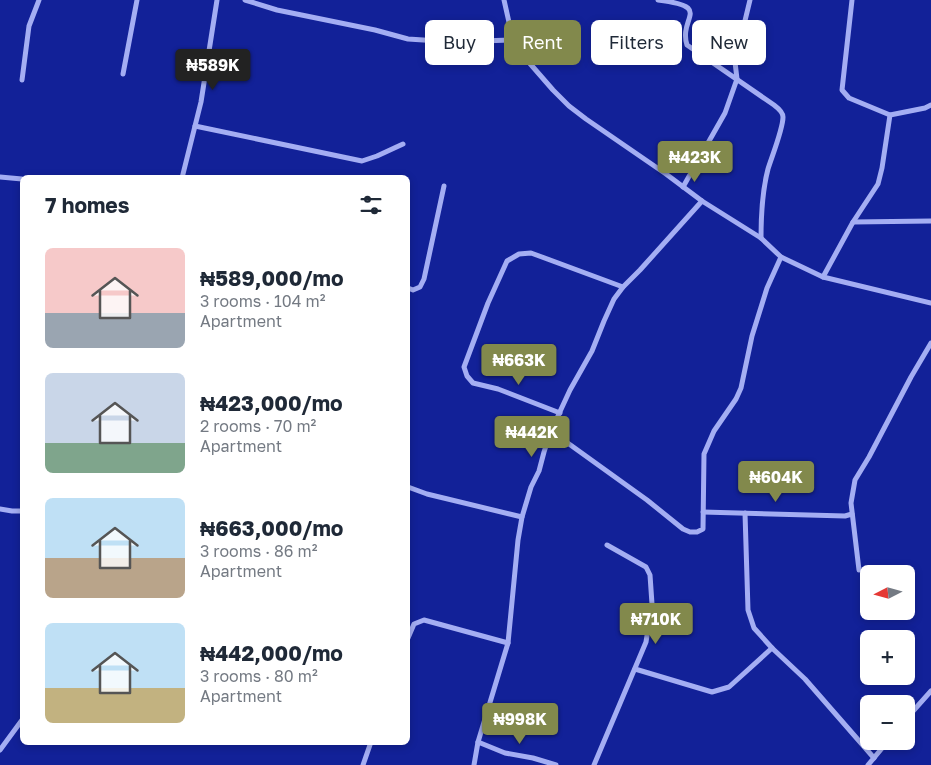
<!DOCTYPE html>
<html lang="en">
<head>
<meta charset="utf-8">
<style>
  :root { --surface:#fff; --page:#f2f2f3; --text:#1f2937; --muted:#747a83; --accent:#82894c }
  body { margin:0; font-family:"Golos Text",sans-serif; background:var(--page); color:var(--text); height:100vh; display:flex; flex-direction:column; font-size:19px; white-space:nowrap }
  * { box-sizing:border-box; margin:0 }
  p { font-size:16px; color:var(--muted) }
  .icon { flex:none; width:28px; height:28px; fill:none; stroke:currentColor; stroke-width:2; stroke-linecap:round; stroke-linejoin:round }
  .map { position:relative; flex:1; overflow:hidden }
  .side { position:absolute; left:20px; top:175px; width:390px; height:570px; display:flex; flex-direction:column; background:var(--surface); border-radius:8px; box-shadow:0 2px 8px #0003 }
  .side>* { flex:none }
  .top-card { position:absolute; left:425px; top:20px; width:430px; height:45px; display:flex; gap:10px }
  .needle { width:32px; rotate:264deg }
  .fabs { position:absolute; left:860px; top:565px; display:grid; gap:10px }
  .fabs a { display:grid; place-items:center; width:55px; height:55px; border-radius:8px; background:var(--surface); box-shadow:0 2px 8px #0003; font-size:25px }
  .price { position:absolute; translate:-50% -42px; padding:0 11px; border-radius:5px; background:var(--accent); color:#fff; font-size:16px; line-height:32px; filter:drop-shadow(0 1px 2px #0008) }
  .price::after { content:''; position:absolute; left:50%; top:30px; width:15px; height:11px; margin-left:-8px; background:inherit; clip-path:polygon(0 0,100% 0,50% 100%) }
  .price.selected { background:#222; color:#fff }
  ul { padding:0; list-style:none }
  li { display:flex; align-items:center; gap:15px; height:125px; padding:0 25px }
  li span { display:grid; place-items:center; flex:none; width:140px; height:100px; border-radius:8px; color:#555 }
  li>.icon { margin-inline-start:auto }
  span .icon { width:60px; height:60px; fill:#fffc; stroke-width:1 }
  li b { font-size:21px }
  h2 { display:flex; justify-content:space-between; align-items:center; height:60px; padding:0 25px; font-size:21px }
  .tag { padding:0 18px; border-radius:8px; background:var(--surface); box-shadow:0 2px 8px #0003; font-size:18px; line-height:45px }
  .tag.selected { background:var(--accent); color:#fff }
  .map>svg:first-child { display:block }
</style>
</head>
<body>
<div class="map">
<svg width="931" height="765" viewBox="0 0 931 765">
  <rect width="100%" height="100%" fill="#122198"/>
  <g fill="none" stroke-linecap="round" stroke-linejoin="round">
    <g stroke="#a4aef3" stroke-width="5">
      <path d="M245,0l32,10 98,20 33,9 46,3 59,-2"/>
      <path d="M504,0l9,40 13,19 27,31 16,16 17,13 80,55 36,27 59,37 20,19 42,20 108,26"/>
      <path d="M658,0c56,7 20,17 29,45l87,60c4,3 9,7 9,12 0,12 -11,39 -15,52 -6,23 -7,45 -7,69"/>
      <path d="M852,0l-10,90 7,8 41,17"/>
      <path d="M123,74l14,-74"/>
      <path d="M22,80l7,-54 10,-26"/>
      <path d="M195,126l167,35 15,-5 26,-12"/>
      <path d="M0,177l22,2"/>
      <path d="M182,178l19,-76 16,-102"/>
      <path d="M683,187l42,-74 12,-34 -2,-17 15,-62"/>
      <path d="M853,222l78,-1"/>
      <path d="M823,277l30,-55 25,-38 4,-16 8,-53 35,-7 6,-3"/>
      <path d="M408,288l5,2 7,-3 4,-8 20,-93"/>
      <path d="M560,413l-62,-24 -25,-6 -6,-7 -3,-9 24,-64 19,-42 12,-7 12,-1 92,34"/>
      <path d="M551,431l96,69 36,29 7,3h7l6,-3 1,-75 10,-23 22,-32 5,-11 11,-52 15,-48 14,-31"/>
      <path d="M408,487l19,7 95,23"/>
      <path d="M0,509l12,2h10"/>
      <path d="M703,512l142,4 7,-2"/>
      <path d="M745,513l3,97 6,18 18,20 33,31 69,79"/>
      <path d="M859,570l-8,-67 4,-23 14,-23 42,-80 20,-34"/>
      <path d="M408,638l6,-14 10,-4 84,23"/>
      <path d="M635,669l77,23 17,-5 43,-39"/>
      <path d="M906,719l25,-28"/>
      <path d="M478,742l27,11 28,5 23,7"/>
      <path d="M0,750l22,-30"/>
      <path d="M363,765l8,-23"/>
      <path d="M474,765l4,-23 30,-99 10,-103 4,-23 9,-30 8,-16 5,-19 7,-21 19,-41 22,-39 12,-30 10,-22 9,-12 17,-17 62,-69"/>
      <path d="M594,765l52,-123 6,-38 -2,-29 -4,-8 -39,-22"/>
      <path d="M868,765l20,-24"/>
    </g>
  </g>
</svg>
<div class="fabs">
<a><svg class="needle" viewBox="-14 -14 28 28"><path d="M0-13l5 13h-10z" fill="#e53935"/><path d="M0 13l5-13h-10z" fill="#747a83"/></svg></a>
<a>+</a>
<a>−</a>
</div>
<b class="price selected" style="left:213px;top:91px">₦589K</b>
<b class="price" style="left:695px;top:183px">₦423K</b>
<b class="price" style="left:519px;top:386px">₦663K</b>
<b class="price" style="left:532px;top:458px">₦442K</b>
<b class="price" style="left:776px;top:503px">₦604K</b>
<b class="price" style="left:656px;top:645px">₦710K</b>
<b class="price" style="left:520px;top:745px">₦998K</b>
<div class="top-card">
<a class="tag">Buy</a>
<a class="tag selected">Rent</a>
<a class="tag">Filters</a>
<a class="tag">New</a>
</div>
<section class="side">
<h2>7 homes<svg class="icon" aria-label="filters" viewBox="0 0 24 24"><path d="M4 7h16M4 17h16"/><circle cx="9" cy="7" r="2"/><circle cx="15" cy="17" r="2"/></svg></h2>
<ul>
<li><span style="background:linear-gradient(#f6c9c9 65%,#9aa5b1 0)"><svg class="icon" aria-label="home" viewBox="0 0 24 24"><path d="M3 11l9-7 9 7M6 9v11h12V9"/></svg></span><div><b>₦589,000/mo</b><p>3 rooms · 104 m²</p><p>Apartment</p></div></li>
<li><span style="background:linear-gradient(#c9d6e8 70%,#7fa58c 0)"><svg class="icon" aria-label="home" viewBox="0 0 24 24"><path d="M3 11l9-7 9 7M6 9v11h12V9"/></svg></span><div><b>₦423,000/mo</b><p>2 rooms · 70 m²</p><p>Apartment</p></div></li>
<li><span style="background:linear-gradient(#bfe0f5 60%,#b9a48a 0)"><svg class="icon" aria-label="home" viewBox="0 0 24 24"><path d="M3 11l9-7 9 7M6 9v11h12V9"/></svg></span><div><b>₦663,000/mo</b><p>3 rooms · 86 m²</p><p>Apartment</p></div></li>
<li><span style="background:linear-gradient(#bfe0f5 65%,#c2b280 0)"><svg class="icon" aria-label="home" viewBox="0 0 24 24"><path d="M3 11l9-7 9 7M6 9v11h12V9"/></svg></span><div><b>₦442,000/mo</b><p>3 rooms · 80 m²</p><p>Apartment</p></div></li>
</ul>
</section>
</div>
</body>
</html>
